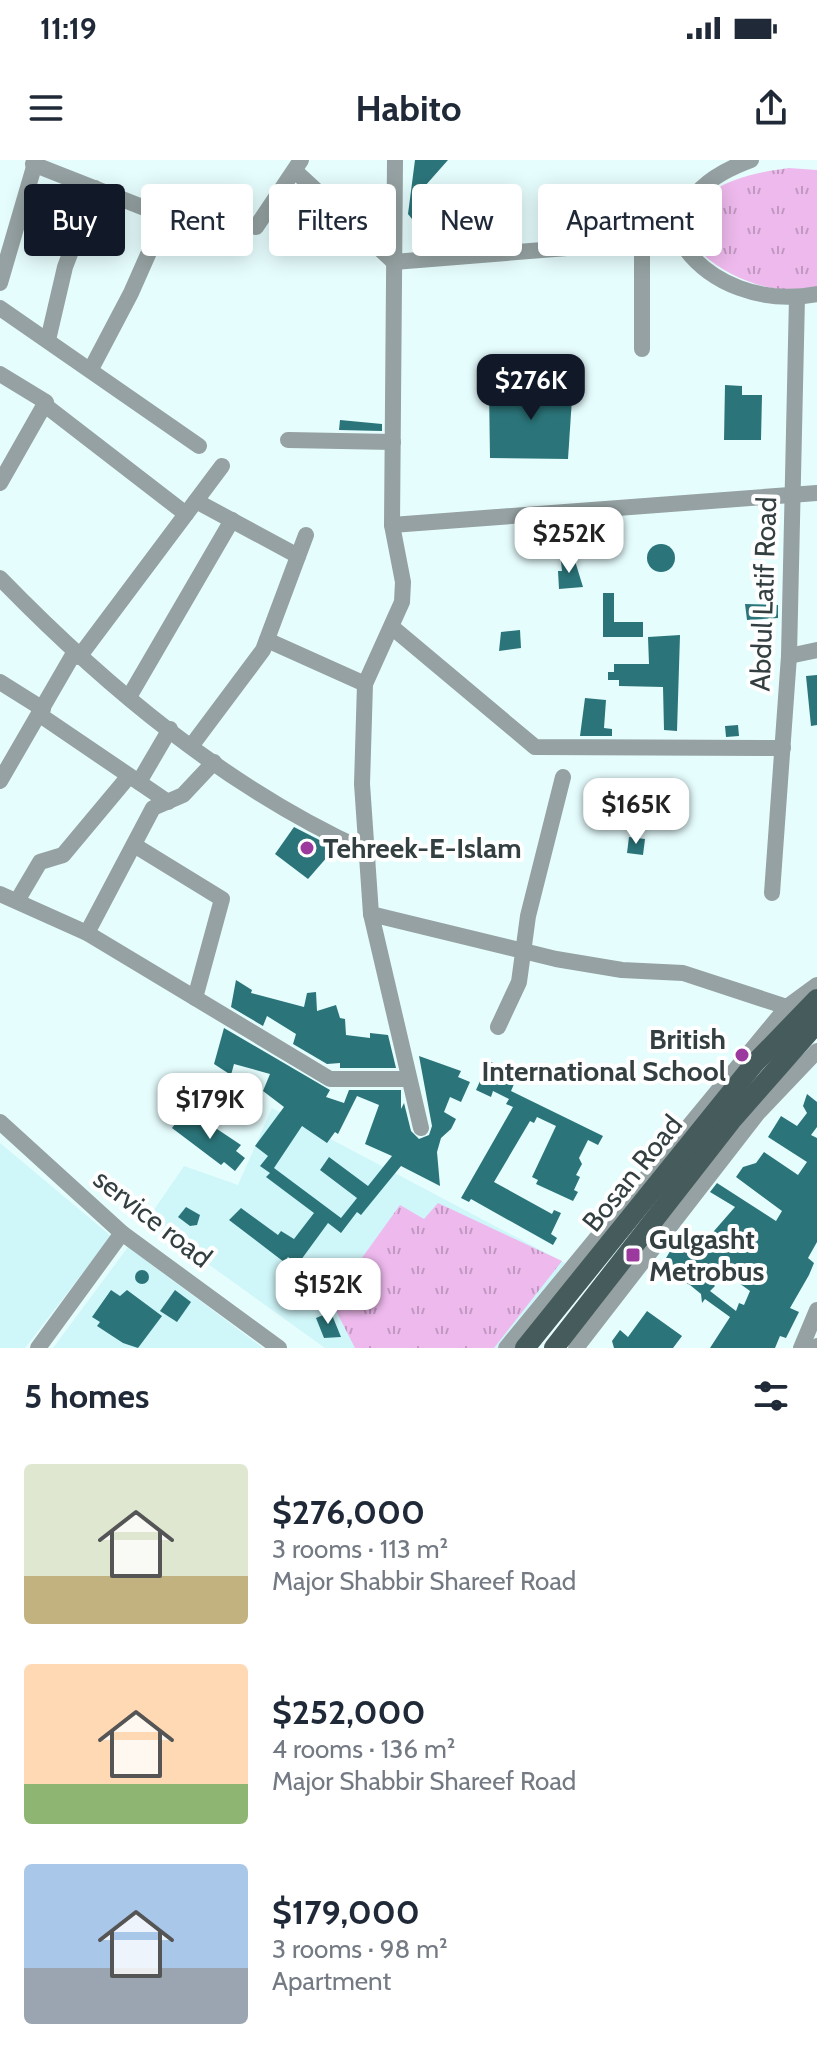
<!DOCTYPE html>
<html lang="en">
<head>
<meta charset="utf-8">
<style>
  :root { --surface:#fff; --page:#f2f2f3; --text:#1f2937; --muted:#747a83; --accent:#111827 }
  body { margin:0; font-family:Cabin,sans-serif; background:var(--page); color:var(--text); height:100vh; display:flex; flex-direction:column; font-size:30px; white-space:nowrap }
  * { box-sizing:border-box; margin:0 }
  p { font-size:26px; color:var(--muted) }
  .icon { flex:none; width:44px; height:44px; fill:none; stroke:currentColor; stroke-width:2; stroke-linecap:round; stroke-linejoin:round }
  .map { position:relative; height:1188px; overflow:hidden }
  .sheet { display:flex; flex-direction:column; background:var(--surface); flex:1 }
  .sheet>* { flex:none }
  .guide { position:absolute; left:24px; top:24px; width:770px; height:72px; display:flex; gap:16px }
  .price { position:absolute; translate:-50% -68px; padding:0 18px; border-radius:16px; background:#fff; color:#222; font-size:26px; line-height:52px; filter:drop-shadow(0 2px 4px #0008) }
  .price::after { content:''; position:absolute; left:50%; top:48px; width:24px; height:18px; margin-left:-12px; background:inherit; clip-path:polygon(0 0,100% 0,50% 100%) }
  .price.current { background:var(--accent); color:#fff }
  ul { padding:0; list-style:none }
  li { display:flex; align-items:center; gap:24px; height:200px; padding:0 24px }
  li span { display:grid; place-items:center; flex:none; width:224px; height:160px; border-radius:8px; color:#555 }
  li>.icon { margin-inline-start:auto }
  span .icon { width:96px; height:96px; fill:#fffc; stroke-width:1 }
  li b { font-size:34px }
  h2 { display:flex; justify-content:space-between; align-items:center; height:96px; padding:0 24px; font-size:34px }
  .chip { padding:0 28px; border-radius:8px; background:var(--surface); box-shadow:0 4px 20px #0003; font-size:28px; line-height:72px }
  .chip.current { background:var(--accent); color:#fff }
  .status { display:flex; justify-content:space-between; align-items:center; height:56px; padding:0 40px; background:var(--surface); direction:ltr }
  .status svg { height:22px; fill:currentColor }
  header { display:flex; justify-content:space-between; align-items:center; height:104px; padding:0 24px; background:var(--surface); font-size:36px; font-weight:700 }
  .map>svg:first-child { display:block }
</style>
</head>
<body>
<div class="status"><b>11:19</b><svg viewBox="0 0 49 12"><path d="M0 12V9h3v3zM5 12V6h3v6zM10 12V3h3v9zM15 12V0h3v12zM26 1h20v11H26zM47 4h2v5h-2z"/></svg></div>
<header><svg class="icon" aria-label="menu" viewBox="0 0 24 24"><path d="M4 6h16M4 12h16M4 18h16"/></svg>Habito<svg class="icon" aria-label="share" viewBox="0 0 24 24"><path d="M12 15V3M7 8l5-5 5 5M5 13v7h14v-7"/></svg></header>
<div class="map">
<svg width="817" height="1188" viewBox="0 0 817 1188">
  <defs>
    <pattern id="park-tufts" width="24" height="20" patternUnits="userSpaceOnUse" patternTransform="scale(2)"><rect width="24" height="20" fill="#eeb9ed"/><path d="M3 7l-1-3M5 7V3M7 7l1-3M15 17l-1-3M17 17v-4M19 17l1-3" fill="none" stroke="#c198c1"/></pattern>
  </defs>
  <rect width="100%" height="100%" fill="#e6fdfe"/>
  <g fill="#cff6f9">
    <path d="M272,948l293,155 -63,85h-177l-178,-128 37,-54 54,19z"/>
    <path d="M0,983l111,93 -86,112h-25z"/>
    <path d="M128,1087l135,101h-210z"/>
  </g>
  <g fill="url(#park-tufts)">
    <path d="M789,8l28,2v120c-50,4 -96,-12 -129,-51 1,-54 57,-65 101,-71z"/>
    <path d="M438,1043l124,58 -68,87h-139l-24,-47 69,-96 24,14z"/>
  </g>
  <g fill="#2b757a" fill-rule="evenodd">
    <path d="M415,0h33l-23,26 -2,12 7,2 -1,5 41,-6 2,19 -49,9 -7,-3 -8,-10z"/>
    <path d="M573,223l-5,76 -78,-1 -1,-69z"/>
    <path d="M725,225l17,1v9h20l-1,45h-37z"/>
    <path d="M340,260l42,4v7l-43,-1z"/>
    <circle cx="661" cy="398" r="14"/>
    <path d="M570,399l5,2 8,26 -24,2 -1,-18h4l-1,-10z"/>
    <path d="M603,433h11v29h29v15h-40z"/>
    <path d="M745,444l33,1v13l-31,2z"/>
    <path d="M520,470l1,18 -22,3 2,-19z"/>
    <path d="M680,475l-3,96 -13,-1 -1,-43 -44,-1v-6h-11v-8h6v-8h35l-1,-27z"/>
    <path d="M817,515v50l-6,1 -5,-50z"/>
    <path d="M585,538l21,2 -2,28 8,1v7h-32z"/>
    <path d="M738,565l1,11 -13,1 -1,-11z"/>
    <path d="M294,667l41,21 -27,31 -33,-25z"/>
    <path d="M629,677l16,2 -2,16 -16,-2z"/>
    <path d="M236,820l16,10 -1,3 53,14 3,-14 9,-1 1,19 19,-6 4,13 5,1 1,16 24,3v-5l18,2 8,33h-56v-5l-13,1 -34,-20 3,-10 -29,-18 -4,10 -32,-19z"/>
    <path d="M224,868l106,62 -4,7 18,6 5,-13h52v19l3,-6 7,28 8,8 10,-4 3,-9 -13,-70 42,15 -3,6 12,5 -9,20 -11,-5 -6,15 12,7 -5,10 -10,9 -4,14 3,34 -39,-20 -40,49 -4,-3 -16,21 -13,-10 -30,41 -10,-7 -4,5 -55,-42 12,-12 37,27 3,-4 13,8 20,-26 -48,-36 4,-4 -10,-7 8,-10 -13,-10 29,-39 -21,-16 7,-17 -36,-10 -3,11 -17,-11zM357,936l22,9 -14,39 27,12 -24,30 -39,-29 -9,13 37,28 -16,20 -67,-50 28,-42 25,17 8,-11 3,2z"/>
    <path d="M489,901l29,14 -7,16 92,45 -5,9 -10,-5 -9,18 3,6 -6,11 4,2 -6,13 4,2 -5,9 -37,-17 2,-4 -6,-3 24,-51 -19,-9 -3,6 -4,-2 -36,61 58,32 2,-4 7,3 -10,21 6,4 -4,7 -82,-46 -2,3 -8,-4 52,-91 -7,-3 3,-5 -16,-8 -2,6 -15,-7z"/>
    <path d="M200,928l11,11 -5,6 -12,-10z"/>
    <path d="M807,934l10,8v25l-6,8 6,3v104l-9,16 6,5 -5,12 -19,33 9,4 -13,26 -6,-2 -5,12h-65l20,-31 -25,-18 -3,4 -1,-9 -11,-9 -29,-15 2,-7 12,-20 13,5 5,7 42,-48 -25,-15 7,-9 59,38 6,-10 -46,-34 7,-10 13,-4 8,-11 34,23 9,-13 -39,-25 13,-21 16,10 10,-13 -4,-7zM721,1110l29,21 -6,14 -5,-2 -3,8 -26,-20 5,-5 -4,-4z"/>
    <path d="M193,953l48,32 -5,6 9,7 -10,13 -11,-9 -3,3 -49,-37 9,-12 7,3z"/>
    <path d="M186,1047l14,8 -3,10 -7,1 -12,-9z"/>
    <circle cx="142" cy="1117" r="7"/>
    <path d="M111,1130l9,6 7,-6 35,26 -24,32 -15,-5 -26,-17 3,-4 -8,-5z"/>
    <path d="M175,1130l16,12 -14,20 -17,-11z"/>
    <path d="M647,1151l35,25 -9,12h-59l-2,-7 8,-11 8,7z"/>
    <path d="M328,1153l4,2 9,22 -17,1 -8,-20z"/>
  </g>
  <g fill="none" stroke-linecap="round" stroke-linejoin="round">
    <g stroke="#95a1a2" stroke-width="16">
      <path d="M395,0l-3,365 11,57 -1,20 -37,82 -3,100 9,130 50,214"/>
      <path d="M751,0c-38,14 -70,35 -72,79 28,47 86,65 138,55"/>
      <path d="M33,4l132,52 -34,77 -40,76"/>
      <path d="M295,11l99,91 285,-23"/>
      <path d="M256,67l45,-67"/>
      <path d="M642,82v107"/>
      <path d="M0,123l36,-123"/>
      <path d="M0,148l199,138"/>
      <path d="M48,180l17,-73 30,-79"/>
      <path d="M0,214l46,28 -46,81"/>
      <path d="M46,246l140,108"/>
      <path d="M288,280l105,2"/>
      <path d="M196,341l102,55"/>
      <path d="M392,365l425,-32"/>
      <path d="M0,418c106,109 227,210 366,273"/>
      <path d="M393,468l142,119 248,1"/>
      <path d="M267,480l98,44"/>
      <path d="M789,496l28,-6"/>
      <path d="M79,497l143,-191"/>
      <path d="M0,522l43,27"/>
      <path d="M129,537l103,-177"/>
      <path d="M40,555l128,87"/>
      <path d="M192,585l71,-95 43,-115"/>
      <path d="M0,621l74,-128"/>
      <path d="M139,622l31,-53"/>
      <path d="M134,685l88,54 -27,99"/>
      <path d="M772,733l17,-237 8,-359"/>
      <path d="M0,734l87,39 243,146h78"/>
      <path d="M17,741l23,-39 23,-7 66,-79"/>
      <path d="M371,754l185,45 66,11 61,3 104,34"/>
      <path d="M87,773l66,-125 30,-13 31,-33"/>
      <path d="M498,867l21,-45 9,-66 35,-139"/>
      <path d="M0,962l122,111 157,115"/>
      <path d="M38,1188l84,-115"/>
      <path d="M506,1188l281,-341 30,-22"/>
      <path d="M576,1188l181,-234 60,-63"/>
      <path d="M801,1188l16,-38"/>
      <path d="M816,1188l1,-2"/>
    </g>
    <g stroke="#455b5c" stroke-width="20">
      <path d="M525,1188l229,-284 63,-65"/>
      <path d="M554,1188l177,-227 86,-98"/>
    </g>
  </g>
  <g fill="#9c399f" stroke="#fff" stroke-width="3">
    <circle cx="307" cy="688" r="8"/>
    <circle cx="742" cy="895" r="8"/>
    <rect x="625" y="1087" width="16" height="16" rx="4"/>
  </g>
  <g text-anchor="middle" dominant-baseline="central" stroke-width="8" stroke-linejoin="round" paint-order="stroke">
    <g font-size="28" fill="#333f40" stroke="#fff">
      <text transform="translate(763 434) rotate(-88)">Abdul Latif Road</text>
      <text transform="translate(632 1013) rotate(-51)">Bosan Road</text>
      <text transform="translate(153 1058) rotate(38)">service road</text>
    </g>
    <g font-size="28" font-weight="bold" fill="#333f40" stroke="#fff" text-anchor="start">
      <text x="323" y="688">Tehreek-E-Islam</text>
      <text x="726" y="879" text-anchor="end">British<tspan x="726" dy="32">International School</tspan></text>
      <text x="649" y="1079">Gulgasht<tspan x="649" dy="32">Metrobus</tspan></text>
    </g>
  </g>
</svg>
<b class="price current" style="left:531px;top:262px">$276K</b>
<b class="price" style="left:569px;top:415px">$252K</b>
<b class="price" style="left:636px;top:686px">$165K</b>
<b class="price" style="left:210px;top:981px">$179K</b>
<b class="price" style="left:328px;top:1166px">$152K</b>
<div class="guide">
<a class="chip current">Buy</a>
<a class="chip">Rent</a>
<a class="chip">Filters</a>
<a class="chip">New</a>
<a class="chip">Apartment</a>
</div>
</div>
<section class="sheet">
<h2>5 homes<svg class="icon" aria-label="filters" viewBox="0 0 24 24"><path d="M4 7h16M4 17h16"/><circle cx="9" cy="7" r="2"/><circle cx="15" cy="17" r="2"/></svg></h2>
<ul>
<li><span style="background:linear-gradient(#dfe7d0 70%,#c2b280 0)"><svg class="icon" aria-label="home" viewBox="0 0 24 24"><path d="M3 11l9-7 9 7M6 9v11h12V9"/></svg></span><div><b>$276,000</b><p>3 rooms · 113 m²</p><p>Major Shabbir Shareef Road</p></div></li>
<li><span style="background:linear-gradient(#ffd9b3 75%,#8fb573 0)"><svg class="icon" aria-label="home" viewBox="0 0 24 24"><path d="M3 11l9-7 9 7M6 9v11h12V9"/></svg></span><div><b>$252,000</b><p>4 rooms · 136 m²</p><p>Major Shabbir Shareef Road</p></div></li>
<li><span style="background:linear-gradient(#a9c7e8 65%,#9aa5b1 0)"><svg class="icon" aria-label="home" viewBox="0 0 24 24"><path d="M3 11l9-7 9 7M6 9v11h12V9"/></svg></span><div><b>$179,000</b><p>3 rooms · 98 m²</p><p>Apartment</p></div></li>
</ul>
</section>
</body>
</html>
